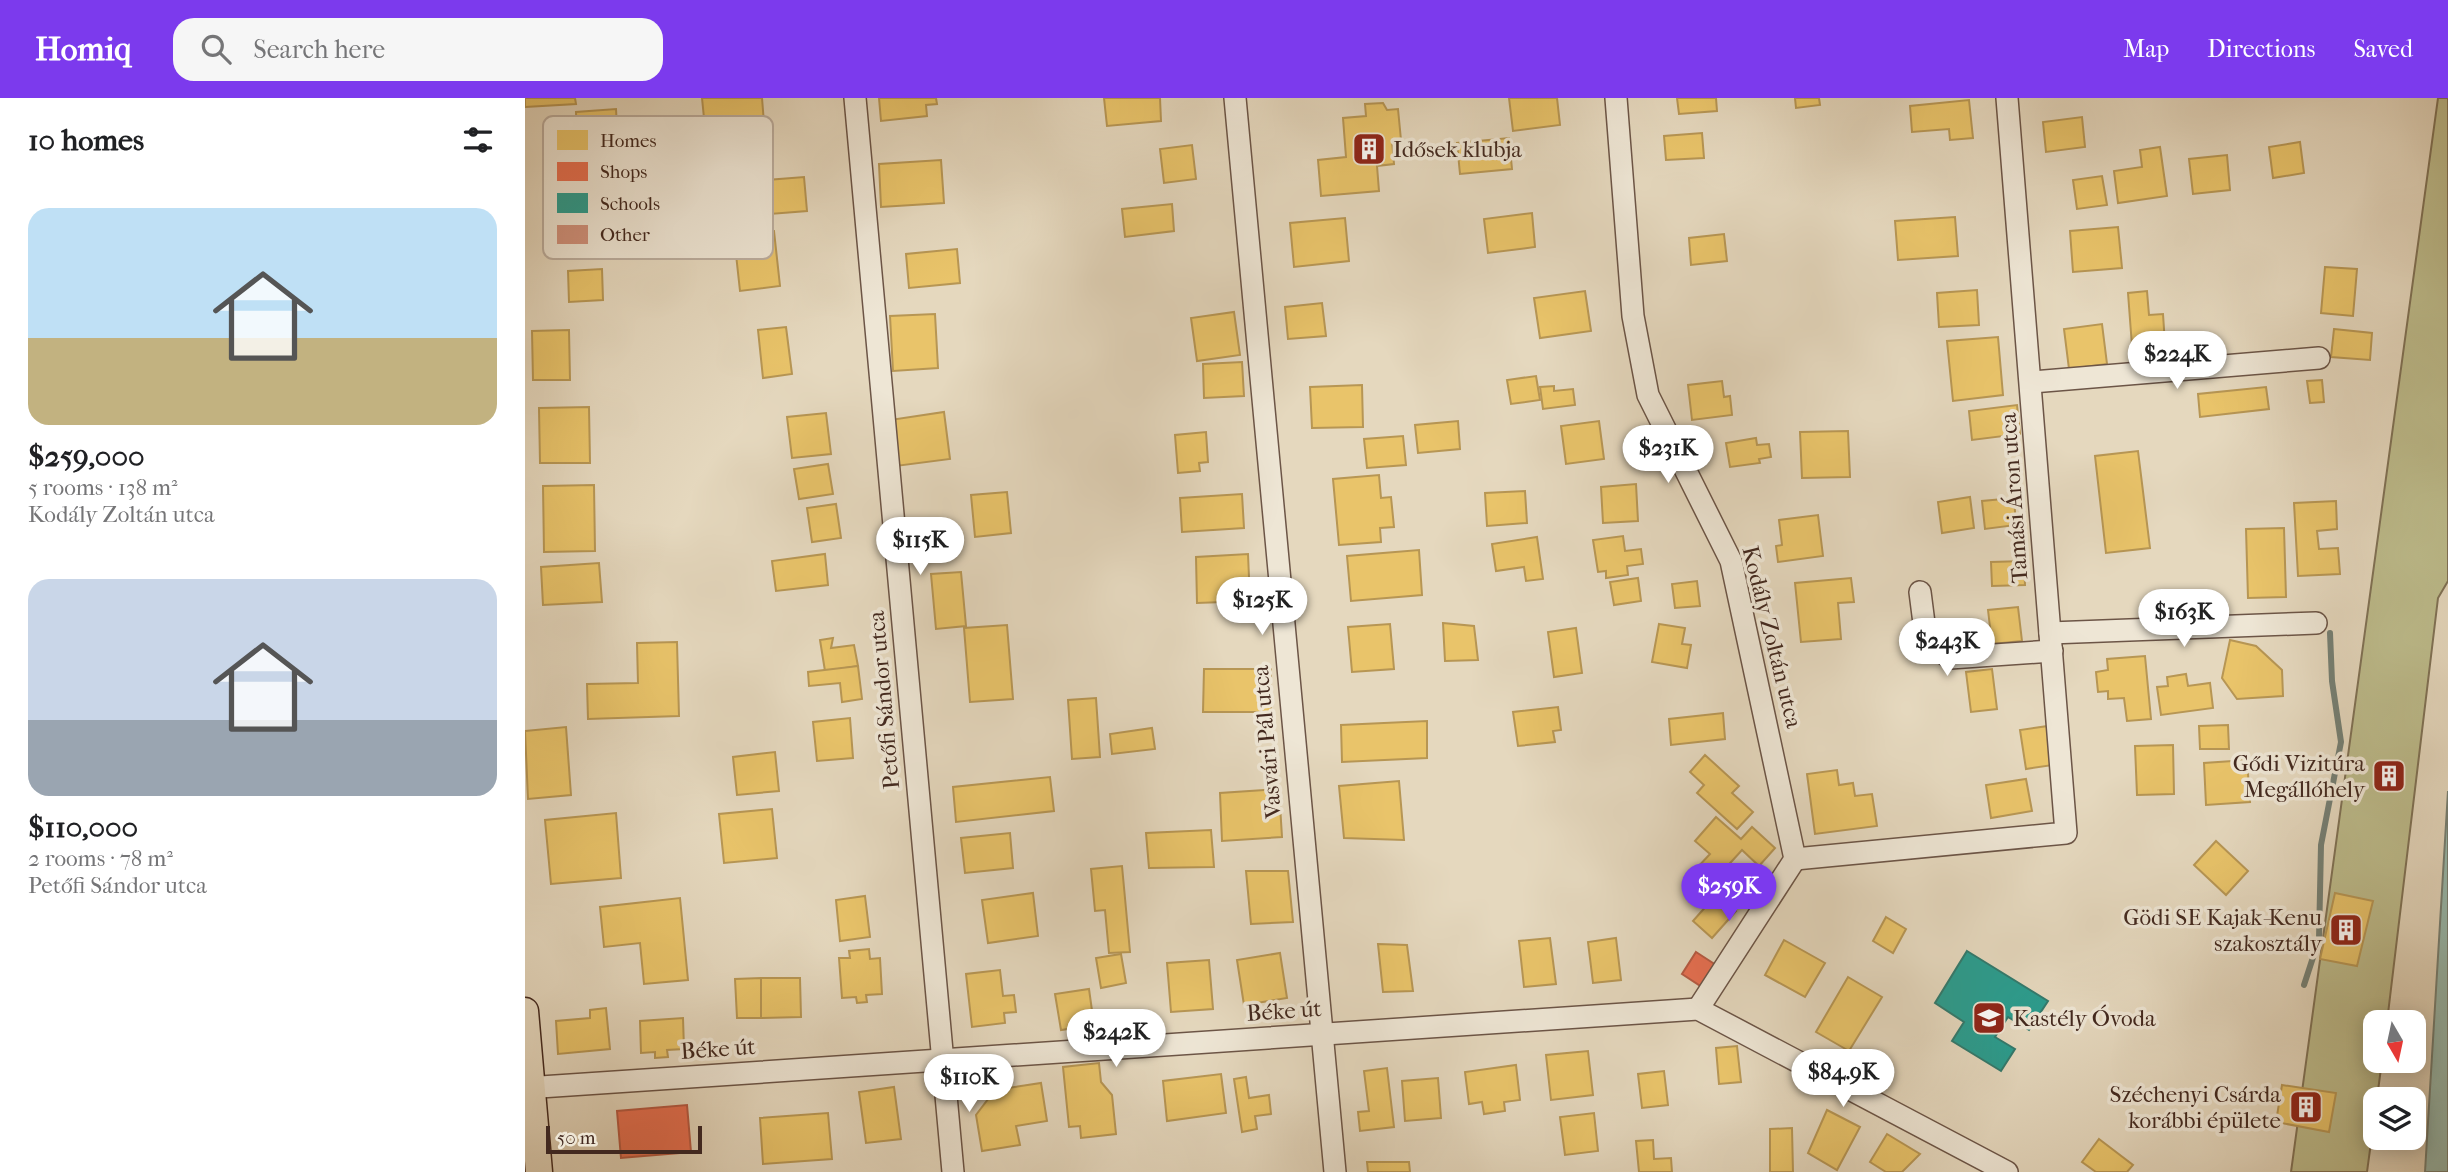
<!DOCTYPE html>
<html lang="en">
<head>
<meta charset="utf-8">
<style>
  :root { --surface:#fff; --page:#f6f6f6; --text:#202124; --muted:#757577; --accent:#7c3aed }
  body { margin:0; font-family:"IM FELL French Canon",serif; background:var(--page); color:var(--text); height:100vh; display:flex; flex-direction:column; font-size:26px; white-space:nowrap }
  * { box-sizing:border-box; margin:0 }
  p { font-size:23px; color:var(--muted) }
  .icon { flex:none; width:38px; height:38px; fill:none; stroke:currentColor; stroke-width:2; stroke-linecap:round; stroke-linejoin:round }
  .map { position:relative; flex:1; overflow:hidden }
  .details { display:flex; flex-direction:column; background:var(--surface); width:525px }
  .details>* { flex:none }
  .needle { width:46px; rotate:171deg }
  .buttons { position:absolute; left:1838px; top:912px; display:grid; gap:14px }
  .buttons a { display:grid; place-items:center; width:63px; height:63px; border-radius:14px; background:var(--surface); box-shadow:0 4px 18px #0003; font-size:35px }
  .scale { position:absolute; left:21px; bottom:18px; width:156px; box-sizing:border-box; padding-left:7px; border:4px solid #43291f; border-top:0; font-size:19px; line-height:24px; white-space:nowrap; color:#43291f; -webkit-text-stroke:5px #eee6d5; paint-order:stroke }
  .price { position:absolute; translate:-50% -60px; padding:0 16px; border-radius:24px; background:#fff; color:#222; font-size:23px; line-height:46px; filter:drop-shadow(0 2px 4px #0008) }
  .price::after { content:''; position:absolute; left:50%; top:42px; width:21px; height:16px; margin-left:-10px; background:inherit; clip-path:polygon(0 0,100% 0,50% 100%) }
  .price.current { background:var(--accent); color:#fff }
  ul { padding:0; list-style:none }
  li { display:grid; align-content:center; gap:14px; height:371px; padding:0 28px }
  li span { display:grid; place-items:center; height:217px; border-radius:21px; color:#555 }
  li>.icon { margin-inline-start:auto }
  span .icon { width:126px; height:126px; fill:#fffc; stroke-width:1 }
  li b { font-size:30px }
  h2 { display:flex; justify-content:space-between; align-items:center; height:84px; padding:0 28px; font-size:30px }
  header { display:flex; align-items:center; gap:42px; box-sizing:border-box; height:98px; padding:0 35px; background:var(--accent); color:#fff }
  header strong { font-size:33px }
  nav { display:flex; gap:38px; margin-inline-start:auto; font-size:24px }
  .search { width:490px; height:63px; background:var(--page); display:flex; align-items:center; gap:18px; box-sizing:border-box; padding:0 24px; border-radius:21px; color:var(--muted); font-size:26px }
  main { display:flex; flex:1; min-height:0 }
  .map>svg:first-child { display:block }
</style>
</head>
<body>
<header>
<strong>Homiq</strong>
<div class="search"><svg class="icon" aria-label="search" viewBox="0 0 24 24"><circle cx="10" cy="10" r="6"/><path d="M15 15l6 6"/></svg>Search here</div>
<nav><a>Map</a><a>Directions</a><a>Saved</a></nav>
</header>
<main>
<section class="details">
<h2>10 homes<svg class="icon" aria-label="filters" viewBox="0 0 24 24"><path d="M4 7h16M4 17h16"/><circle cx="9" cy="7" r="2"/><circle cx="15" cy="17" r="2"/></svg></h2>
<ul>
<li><span style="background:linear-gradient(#bfe0f5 60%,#c2b280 0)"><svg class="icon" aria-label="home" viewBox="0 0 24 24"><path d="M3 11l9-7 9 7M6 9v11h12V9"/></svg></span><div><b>$259,000</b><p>5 rooms · 138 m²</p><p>Kodály Zoltán utca</p></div></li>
<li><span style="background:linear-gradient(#c9d6e8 65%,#9aa5b1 0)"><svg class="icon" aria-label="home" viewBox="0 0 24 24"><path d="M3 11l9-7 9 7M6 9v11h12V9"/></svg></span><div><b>$110,000</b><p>2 rooms · 78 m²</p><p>Petőfi Sándor utca</p></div></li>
</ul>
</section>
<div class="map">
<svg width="1923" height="1074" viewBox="0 0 1923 1074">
  <rect width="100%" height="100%" fill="#e5d8be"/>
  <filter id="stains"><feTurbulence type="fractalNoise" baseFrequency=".00286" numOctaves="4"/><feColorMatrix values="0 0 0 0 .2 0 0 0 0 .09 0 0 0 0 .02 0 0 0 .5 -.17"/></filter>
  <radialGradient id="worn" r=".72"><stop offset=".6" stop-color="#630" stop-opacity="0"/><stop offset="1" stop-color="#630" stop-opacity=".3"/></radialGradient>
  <path fill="#bdbc8c" stroke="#807256" stroke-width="2" d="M1913,0h10v483l-10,17 -51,424h-12v38l7,1 -15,111h-76z"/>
  <path fill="#96baaf" stroke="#758075" stroke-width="2" d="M1923,693v381h-23z"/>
  <g fill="#e9c46a" stroke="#b79654" stroke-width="2">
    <path d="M0,0h50l1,6 -51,3z"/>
    <path d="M177,0h60l2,25 -59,5z"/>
    <path d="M354,0h57l1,6 -11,1 1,11 -46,5z"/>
    <path d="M579,0h56l1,23 -54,5z"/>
    <path d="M984,0h48l3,27 -47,6z"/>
    <path d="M1152,0h39l1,13 -38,3z"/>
    <path d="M1270,0h24l1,7 -24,3z"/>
    <path d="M1444,2l4,38 -23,2 -1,-11 -37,3 -2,-26z"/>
    <path d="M858,5l4,7 11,-1 3,31h-9l2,24 -17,2 2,25 -58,5 -3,-36 28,-3 -3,-39 23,-2 -1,-12z"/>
    <path d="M91,11l2,35 -41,2 -1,-34z"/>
    <path d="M1557,19l3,30 -39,5 -3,-30z"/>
    <path d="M1177,35l2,25 -38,2 -2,-24z"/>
    <path d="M984,40l3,31 -52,5 -3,-31z"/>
    <path d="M1775,44l4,31 -31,5 -4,-31z"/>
    <path d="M667,47l4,34 -32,4 -4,-34z"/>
    <path d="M1635,49l7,49 -49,7 -4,-32 28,-4 -2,-17z"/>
    <path d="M1702,57l3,35 -37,4 -4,-35z"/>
    <path d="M416,62l3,43 -63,4 -2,-43z"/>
    <path d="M1577,78l5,29 -30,4 -4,-29z"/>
    <path d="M279,79l3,34 -37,3 -3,-34z"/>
    <path d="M647,106l2,27 -49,6 -3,-28z"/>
    <path d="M1007,115l3,34 -47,6 -4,-34z"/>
    <path d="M1430,119l3,39 -60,4 -3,-39z"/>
    <path d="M820,120l4,43 -55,6 -4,-44z"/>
    <path d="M1593,129l4,41 -49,4 -3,-41z"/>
    <path d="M249,133l6,55 -40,5 -6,-55z"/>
    <path d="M1199,136l3,27 -36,4 -2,-27z"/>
    <path d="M432,151l3,34 -51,5 -3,-34z"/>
    <path d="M1800,169l32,2 -4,47 -32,-3z"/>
    <path d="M77,171l1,31 -34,2 -1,-31z"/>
    <path d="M1452,192l2,35 -40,2 -2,-34z"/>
    <path d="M1060,193l6,40 -51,7 -6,-40z"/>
    <path d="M1622,193l2,24 14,-1 2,30 -33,2 -4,-53z"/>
    <path d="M797,205l4,33 -38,3 -3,-32z"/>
    <path d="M709,214l6,43 -43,6 -6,-43z"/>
    <path d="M410,216l3,54 -45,3 -3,-55z"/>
    <path d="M1577,226l5,40 -38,5 -5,-40z"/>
    <path d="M261,229l6,47 -29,4 -5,-48z"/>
    <path d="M1809,231l38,4 -2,27 -39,-3z"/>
    <path d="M44,232l1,50h-37l-1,-49z"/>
    <path d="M1473,239l5,58 -50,6 -6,-60z"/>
    <path d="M717,264l2,34 -40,2 -1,-34z"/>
    <path d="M1011,278l4,24 -29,4 -4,-24z"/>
    <path d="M1797,282l2,22 -14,1 -3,-22z"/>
    <path d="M1197,283l2,16 6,-1 2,19 -40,5 -4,-35z"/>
    <path d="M837,287l1,42 -51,1 -2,-41z"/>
    <path d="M1029,288v5l19,-2 2,16 -32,4 -3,-22z"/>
    <path d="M1741,289l3,22 -69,8 -2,-23z"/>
    <path d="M1492,307l3,29 -48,6 -3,-29z"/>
    <path d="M64,309l1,56h-50l-1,-55z"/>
    <path d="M419,314l6,47 -54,7 -6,-46z"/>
    <path d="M301,315l5,41 -39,4 -5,-41z"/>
    <path d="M933,323l2,28 -42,4 -3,-28z"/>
    <path d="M1074,323l5,38 -38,5 -5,-38z"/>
    <path d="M1323,333l2,46 -48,1 -2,-46z"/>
    <path d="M681,334l2,30 -9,1 1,8 -22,2 -3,-38z"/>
    <path d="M878,338l3,29 -39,3 -3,-29z"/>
    <path d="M1231,340l1,7 12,-1 2,13 -12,2 1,4 -30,4 -4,-24z"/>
    <path d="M1613,353l12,97 -44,5 -11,-97z"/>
    <path d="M303,366l5,30 -34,5 -5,-30z"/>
    <path d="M854,377l2,23 10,-1 3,30 -14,1 1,14 -42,3 -6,-66z"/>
    <path d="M1111,386l2,37 -35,2 -2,-36z"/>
    <path d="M69,387l1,66 -51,1 -1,-66z"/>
    <path d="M1000,393l2,32 -40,3 -2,-33z"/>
    <path d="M482,394l4,41 -36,4 -4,-42z"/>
    <path d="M717,396l2,34 -62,4 -2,-34z"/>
    <path d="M1445,399l4,31 -32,5 -4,-31z"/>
    <path d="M1489,400l2,27 -31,4 -3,-28z"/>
    <path d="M1811,403l1,28 -20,2 2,18 19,-1 2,26 -42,2 -4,-73z"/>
    <path d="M311,406l5,34 -29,4 -5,-34z"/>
    <path d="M1293,417l5,41 -45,6 -2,-16 6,-1 -3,-25z"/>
    <path d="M1759,430l2,69 -38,1 -2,-69z"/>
    <path d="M1098,438l2,15 16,-2 2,15 -16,2 1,9 -22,3v-7l-8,1 -5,-32z"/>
    <path d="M1012,439l6,42 -17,2 -2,-14 -28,4 -4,-27z"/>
    <path d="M894,452l3,45 -71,6 -4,-45z"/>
    <path d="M300,456l3,31 -52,6 -4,-30z"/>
    <path d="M723,456l2,47 -53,2 -1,-46z"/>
    <path d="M1499,463l1,24 -33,1 -1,-24z"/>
    <path d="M74,465l3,39 -59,3 -2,-38z"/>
    <path d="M436,474l5,54 -30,3 -5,-55z"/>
    <path d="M1113,480l3,23 -27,4 -4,-23z"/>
    <path d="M1326,480l3,24 -16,1 3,36 -40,3 -6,-59z"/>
    <path d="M1172,483l3,25 -25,2 -3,-24z"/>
    <path d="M1493,509l4,34 -30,3 -4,-34z"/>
    <path d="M918,525l31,3 4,34 -33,1z"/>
    <path d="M865,526l4,45 -42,3 -4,-45z"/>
    <path d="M1134,526l26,4 -3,16 9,1 -4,23 -35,-6z"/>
    <path d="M482,527l6,74 -43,3 -6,-74z"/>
    <path d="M1051,530l6,45 -28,4 -6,-45z"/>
    <path d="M308,540l-2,10 23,-3 4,21 -33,5 -5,-31z"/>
    <path d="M1705,542l26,6 26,24 1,26 -46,3 -15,-21z"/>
    <path d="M152,544l2,74 -91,3 -1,-35 51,-1 -1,-40z"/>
    <path d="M1620,558l6,63 -24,2 -3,-23 -16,1v-8l-10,1 -2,-20 12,-2 -1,-11z"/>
    <path d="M333,568l4,33 -20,3 -2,-19 -31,3 -1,-14z"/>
    <path d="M679,571h67v43h-68z"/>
    <path d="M1467,571l5,40 -26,3 -5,-40z"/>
    <path d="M1661,576l2,12 22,-3 3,25 -52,7 -4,-28 11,-1 -1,-9z"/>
    <path d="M571,600l4,59 -28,2 -4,-59z"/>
    <path d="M1033,609l3,23 -8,1 2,11 -37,4 -5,-34z"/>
    <path d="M1198,615l2,26 -54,6 -2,-26z"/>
    <path d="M325,620l3,40 -36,3 -4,-39z"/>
    <path d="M902,623v37l-85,4 -1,-37z"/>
    <path d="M1703,627l1,24h-29l-1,-23z"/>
    <path d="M1523,628l5,39 -27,4 -6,-39z"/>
    <path d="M41,629l5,68 -43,4 -3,-68z"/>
    <path d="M627,630l3,21 -43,5 -2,-20z"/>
    <path d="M1648,647l1,49 -37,1 -2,-49z"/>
    <path d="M250,654l4,39 -42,4 -4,-38z"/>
    <path d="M1180,657l34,31 -7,7 21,19 -16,17 -40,-36 7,-8 -14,-13z"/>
    <path d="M1722,662l3,42 -44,3 -2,-42z"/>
    <path d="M1312,672l2,15 14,-2 2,13 17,-2 5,32 -62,8 -8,-60z"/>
    <path d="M525,679l4,34 -98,11 -3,-35z"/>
    <path d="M1501,681l6,32 -41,7 -5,-33z"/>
    <path d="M874,683l5,59 -60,-2 -5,-52z"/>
    <path d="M754,691l3,48 -60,4 -2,-48z"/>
    <path d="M247,711l5,49 -53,5 -5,-49z"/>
    <path d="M91,715l5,65 -70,6 -6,-64z"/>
    <path d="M1191,719l25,22 11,-12 23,21 -16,18 -17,-16 -30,33 -16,-14 14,-15 -15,-13z"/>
    <path d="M686,732l3,37 -65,1 -3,-35z"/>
    <path d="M485,735l3,35 -48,5 -4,-35z"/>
    <path d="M1691,743l32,30 -22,24 -32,-30z"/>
    <path d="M597,768l8,86 -21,1 -4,-43 -10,1 -4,-42z"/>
    <path d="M721,773h42l5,51 -42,2z"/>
    <path d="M508,795l5,43 -50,7 -6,-43z"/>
    <path d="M1810,795l38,8 -16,65 -37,-7z"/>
    <path d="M1192,796l19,17 -24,27 -19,-17z"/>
    <path d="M340,798l5,41 -30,4 -4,-41z"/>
    <path d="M155,800l8,82 -44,4 -4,-41 -36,4 -4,-40z"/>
    <path d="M1361,819l20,12 -13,24 -20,-12z"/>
    <path d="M1025,840l6,46 -32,3 -5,-46z"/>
    <path d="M1091,840l5,42 -28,3 -5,-41z"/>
    <path d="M1259,842l41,23 -20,34 -40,-22z"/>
    <path d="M853,846l29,1 6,46 -30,1z"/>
    <path d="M344,851l1,10 10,-1 2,36 -16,1 1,7 -10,1 -1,-6 -14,1 -3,-40h11l-1,-7z"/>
    <path d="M755,855l7,45 -43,7 -7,-45z"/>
    <path d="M596,856l5,29 -25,5 -5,-30z"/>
    <path d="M684,862l4,49 -42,3 -4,-49z"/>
    <path d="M475,872l3,26 11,-1 2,17 -12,1 1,10 -33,4 -6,-53z"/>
    <path d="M1323,879l34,20 -33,54 -33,-19z"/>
    <path d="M236,880v40h-24l-2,-39z"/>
    <path d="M236,880h39l1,39 -40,1z"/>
    <path d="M564,891l5,36 -33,5 -6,-36z"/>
    <path d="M81,910l4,41 -52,5 -2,-33 34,-3v-8z"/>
    <path d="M158,920l1,31 -17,1 1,7 -13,1v-6l-14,1 -1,-32z"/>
    <path d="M1212,948l4,36 -22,2 -3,-36z"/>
    <path d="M1063,953l5,44 -42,5 -5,-45z"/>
    <path d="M574,965l2,19 11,13 4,39 -35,4 -1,-12 -11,1 -6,-60z"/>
    <path d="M991,967l4,35 -16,2 1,9 -21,3 -2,-12 -13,2 -4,-32z"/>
    <path d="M862,970l7,59 -34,4 -2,-19 11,-1 -5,-40z"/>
    <path d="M1139,973l4,34 -26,3 -4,-34z"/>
    <path d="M696,976l5,39 -59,8 -4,-40z"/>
    <path d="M721,979l3,21 20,-3 2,19 -16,2 2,13 -15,3 -8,-53z"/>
    <path d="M913,980l3,40 -36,3 -3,-40z"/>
    <path d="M516,985l6,38 -31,5 4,19 -38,6 -6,-36 19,-25z"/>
    <path d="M1757,987l54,8 -7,39 -53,-10z"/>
    <path d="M369,989l7,52 -35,4 -7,-51z"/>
    <path d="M1302,1012l33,17 -23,43 -29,-17z"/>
    <path d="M303,1015l4,46 -69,5 -3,-46z"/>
    <path d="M1069,1015l4,38 -33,4 -5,-38z"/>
    <path d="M1267,1030l1,44h-23v-43z"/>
    <path d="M1362,1036l33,20 -18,18h-16l-16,-10z"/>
    <path d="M1574,1041l34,26 -6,7h-31l-14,-10z"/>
    <path d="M1128,1042l1,19 17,-1 1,14h-33l-3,-31z"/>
    <path d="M842,1064h42l1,10h-42z"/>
  </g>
  <g fill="#e76f51" stroke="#b65a42" stroke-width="2">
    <path d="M1171,854l20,13 -14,22 -20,-13z"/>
    <path d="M162,1007l4,47 -70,6 -4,-47z"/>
  </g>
  <path fill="#2a9d8f" stroke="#327a6d" stroke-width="2" d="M1442,853l81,50 -19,29 -21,-13 -13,20 20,12 -14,22 -49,-30 12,-19 -29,-19z"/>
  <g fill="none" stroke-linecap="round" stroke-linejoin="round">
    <path stroke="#758075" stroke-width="6" d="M1779,887l15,-46 2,-94 20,-103 -9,-61 -2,-48"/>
  </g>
  <path fill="#d0917c" stroke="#43291f" stroke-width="2" d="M1856,665l21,1 -5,24 -20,-1z"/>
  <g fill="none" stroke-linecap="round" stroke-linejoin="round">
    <defs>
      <g id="minor">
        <path d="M330,0l98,1074"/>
        <path d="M710,0l100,1074"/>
        <path d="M1091,0l17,218 15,79 83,166 64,298 -97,150"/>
        <path d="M1507,284l287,-24"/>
        <path d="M1395,494l6,47 24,19 102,-7"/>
        <path d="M1525,535l266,-10"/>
        <path d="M1270,761l271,-26 -59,-735"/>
        <path d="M0,990l1173,-79 309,163"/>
      </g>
      <path id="major" d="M0,913l14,161"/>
    </defs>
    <use href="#minor" stroke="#6c5547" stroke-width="24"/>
    <use href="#major" stroke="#43291f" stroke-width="29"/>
    <use href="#minor" stroke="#eee6d5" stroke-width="21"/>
    <use href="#major" stroke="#e5d8be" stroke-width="26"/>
  </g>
  <defs>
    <symbol id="building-square" viewBox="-11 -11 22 22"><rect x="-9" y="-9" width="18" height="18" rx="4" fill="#8f2418" stroke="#eee6d5"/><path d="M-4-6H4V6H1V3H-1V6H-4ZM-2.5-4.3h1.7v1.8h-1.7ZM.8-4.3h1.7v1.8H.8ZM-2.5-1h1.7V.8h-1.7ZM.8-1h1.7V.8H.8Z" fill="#fff"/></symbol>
    <symbol id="school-square" viewBox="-11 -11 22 22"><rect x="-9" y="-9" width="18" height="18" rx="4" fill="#8f2418" stroke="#eee6d5"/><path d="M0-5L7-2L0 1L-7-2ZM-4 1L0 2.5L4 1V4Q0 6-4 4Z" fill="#fff"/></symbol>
  </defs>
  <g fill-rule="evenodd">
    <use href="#building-square" x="825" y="32" width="38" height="38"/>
    <use href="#building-square" x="1845" y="659" width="38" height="38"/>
    <use href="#building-square" x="1802" y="813" width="38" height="38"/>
    <use href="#school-square" x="1445" y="901" width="38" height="38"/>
    <use href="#building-square" x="1762" y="990" width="38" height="38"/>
  </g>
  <g text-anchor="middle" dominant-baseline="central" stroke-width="7" stroke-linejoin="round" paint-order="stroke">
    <g font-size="23" fill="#43291f" stroke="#eee6d5" text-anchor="end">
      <text x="868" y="51" text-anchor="start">Idősek klubja</text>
      <text x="1840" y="665">Gődi Vizitúra<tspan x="1840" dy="26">Megállóhely</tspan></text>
      <text x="1797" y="819">Gödi SE Kajak-Kenu<tspan x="1797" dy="26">szakosztály</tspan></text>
      <text x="1488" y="920" text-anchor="start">Kastély Óvoda</text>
      <text x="1756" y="996">Széchenyi Csárda<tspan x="1756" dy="26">korábbi épülete</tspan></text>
    </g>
    <g font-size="23" fill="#43291f" stroke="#eee6d5">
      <text transform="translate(1489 400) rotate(-94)">Tamási Áron utca</text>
      <text transform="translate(1247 539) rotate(76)">Kodály Zoltán utca</text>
      <text transform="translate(359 602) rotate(-95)">Petőfi Sándor utca</text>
      <text transform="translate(742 644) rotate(-95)">Vasvári Pál utca</text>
      <text transform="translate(759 913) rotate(-4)">Béke út</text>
      <text transform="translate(193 951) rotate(-4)">Béke út</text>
    </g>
  </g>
  <rect x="18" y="18" width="230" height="143" rx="10" fill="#eee6d5" stroke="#bbad9e" stroke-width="2"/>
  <rect x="32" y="32" width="31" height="20" fill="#e9c46a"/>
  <rect x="32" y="64" width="31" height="19" fill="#e76f51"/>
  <rect x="32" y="95" width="31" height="20" fill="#2a9d8f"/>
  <rect x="32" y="127" width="31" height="19" fill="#d0917c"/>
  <g font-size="19" fill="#43291f">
    <text x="75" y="49">Homes</text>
    <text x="75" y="80">Shops</text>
    <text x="75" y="112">Schools</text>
    <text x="75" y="143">Other</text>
  </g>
  <rect width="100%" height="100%" filter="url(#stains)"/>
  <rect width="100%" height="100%" fill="url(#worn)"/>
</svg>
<div class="buttons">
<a><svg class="needle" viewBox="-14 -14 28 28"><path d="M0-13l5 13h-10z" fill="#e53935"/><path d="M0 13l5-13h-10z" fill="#757577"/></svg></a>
<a><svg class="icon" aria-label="layers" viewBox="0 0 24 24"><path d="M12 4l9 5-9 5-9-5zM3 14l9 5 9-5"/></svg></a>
</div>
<div class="scale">50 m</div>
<b class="price" style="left:1652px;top:293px">$224K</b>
<b class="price" style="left:1143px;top:387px">$231K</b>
<b class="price" style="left:395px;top:479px">$115K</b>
<b class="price" style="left:737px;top:539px">$125K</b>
<b class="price" style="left:1659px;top:551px">$163K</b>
<b class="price" style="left:1422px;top:580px">$243K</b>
<b class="price current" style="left:1204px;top:825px">$259K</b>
<b class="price" style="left:591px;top:971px">$242K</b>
<b class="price" style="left:1318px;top:1011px">$84.9K</b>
<b class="price" style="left:444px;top:1016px">$110K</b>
</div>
</main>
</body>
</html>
